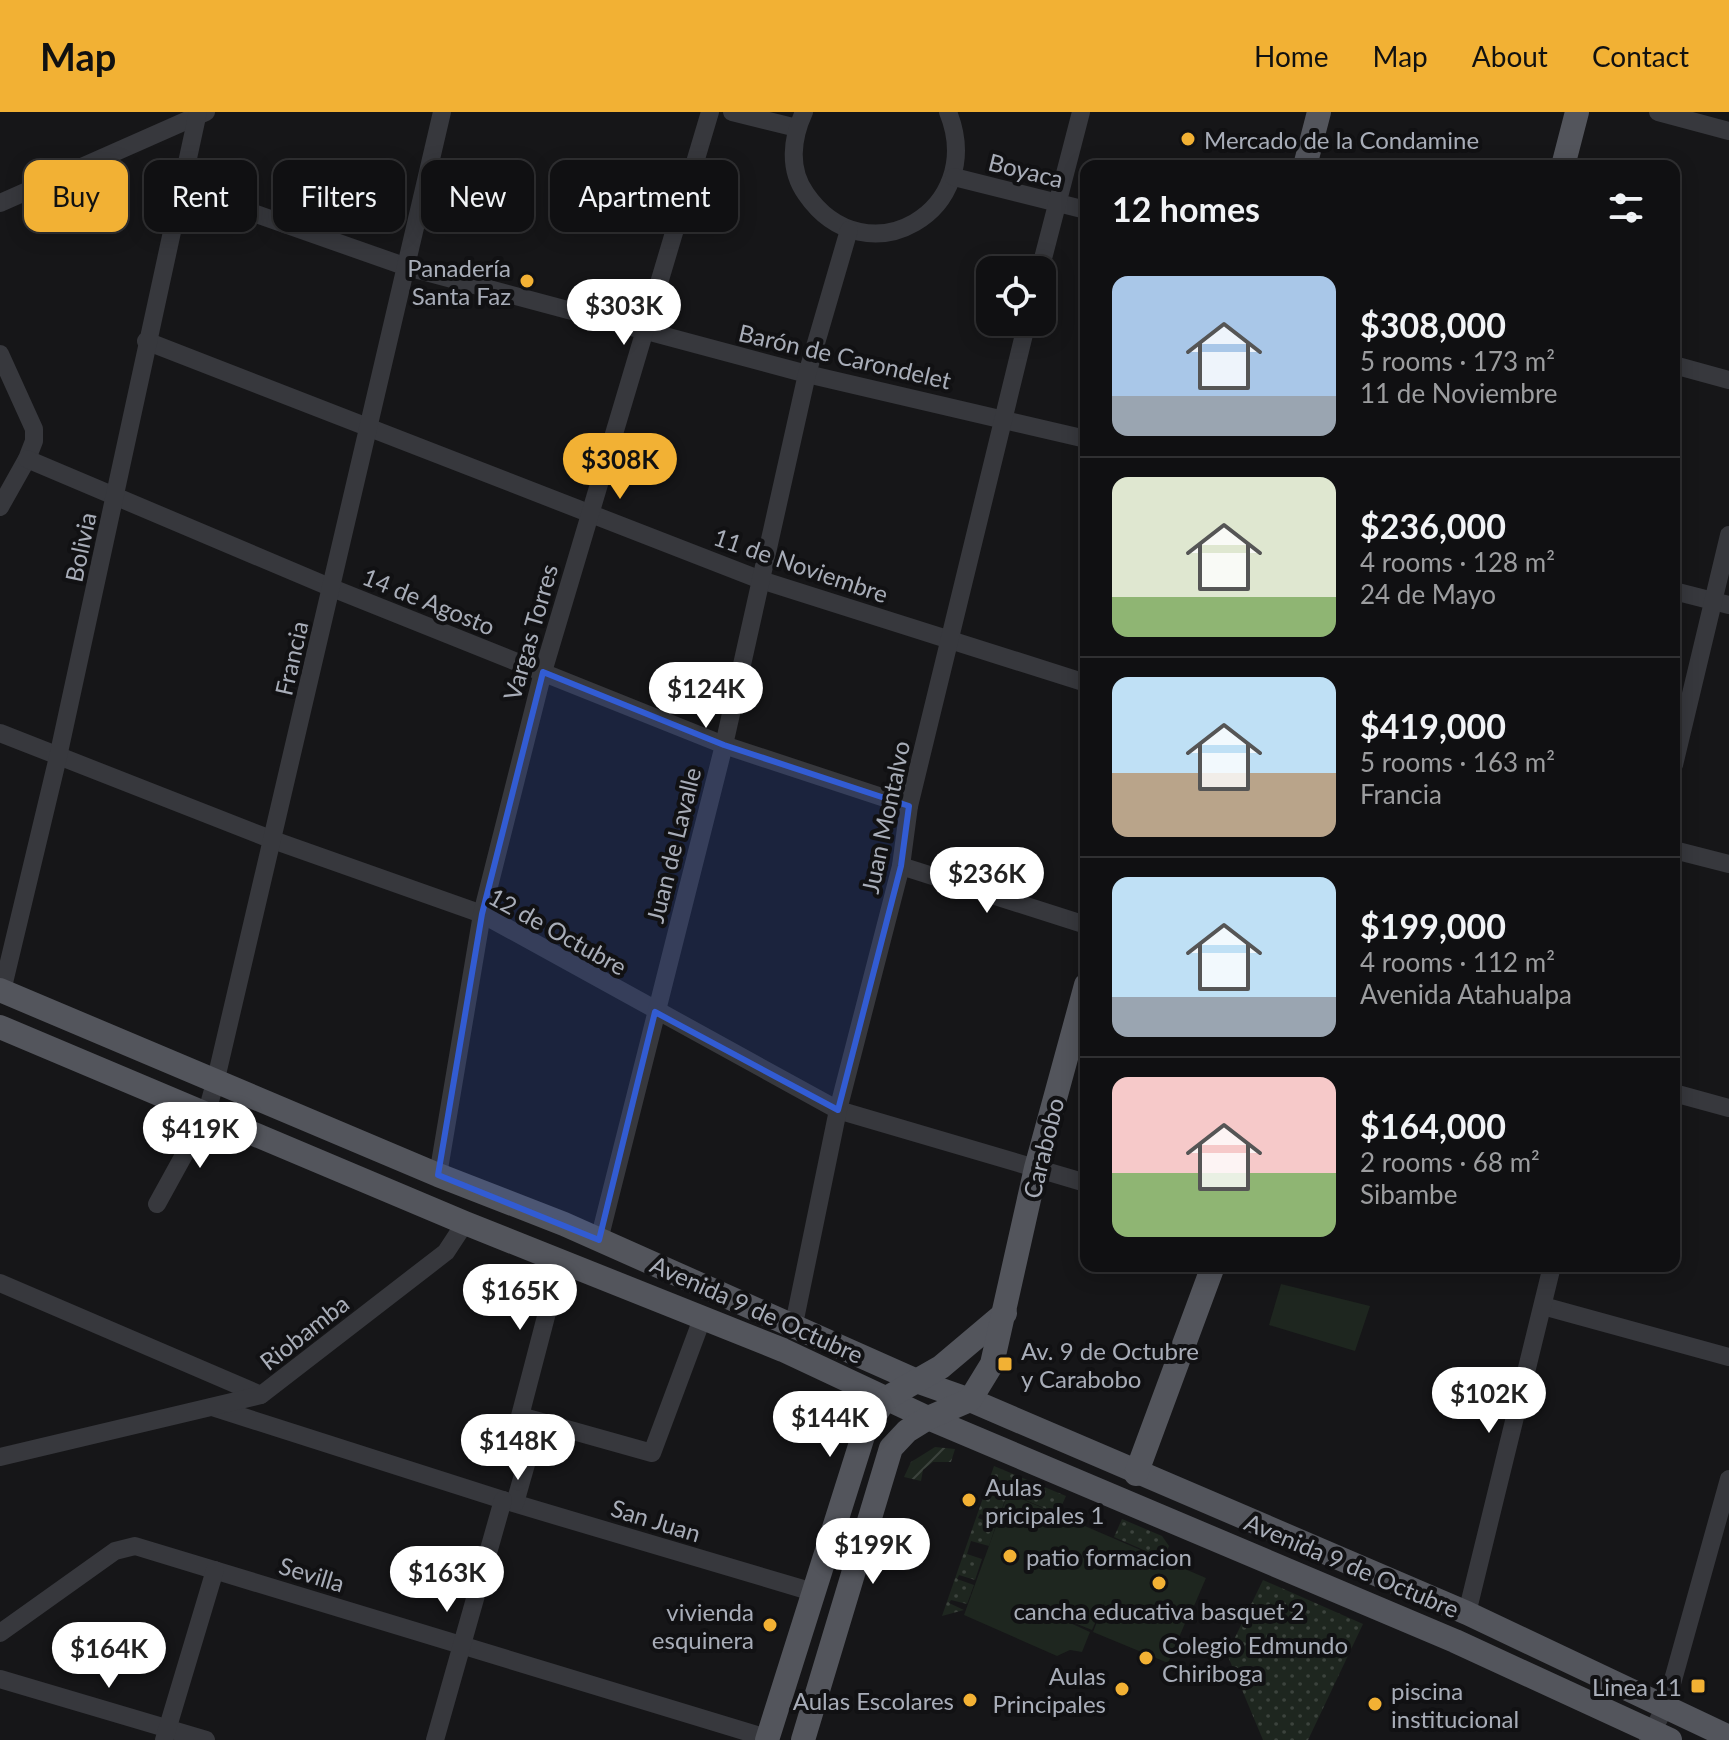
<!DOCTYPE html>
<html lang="en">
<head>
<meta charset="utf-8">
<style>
  :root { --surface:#101012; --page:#19191b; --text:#f1f3f6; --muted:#9c9d9f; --line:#303032; --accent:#f2b134 }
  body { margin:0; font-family:Lato,sans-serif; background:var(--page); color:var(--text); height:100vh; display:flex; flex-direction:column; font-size:30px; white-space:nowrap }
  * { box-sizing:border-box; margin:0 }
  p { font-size:26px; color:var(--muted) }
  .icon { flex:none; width:44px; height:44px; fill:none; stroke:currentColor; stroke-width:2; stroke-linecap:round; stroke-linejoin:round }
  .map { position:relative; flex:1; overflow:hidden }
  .panel { position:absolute; left:1080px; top:48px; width:600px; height:1112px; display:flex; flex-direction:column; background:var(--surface); border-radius:16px; box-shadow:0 4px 20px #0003,0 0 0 2px var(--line) }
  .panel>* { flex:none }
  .banner { position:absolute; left:24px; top:48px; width:760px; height:72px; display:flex; gap:16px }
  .controls { position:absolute; left:976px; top:144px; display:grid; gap:16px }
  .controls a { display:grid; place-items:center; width:80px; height:80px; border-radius:16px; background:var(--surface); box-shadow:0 4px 20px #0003,0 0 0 2px var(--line); font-size:40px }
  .price { position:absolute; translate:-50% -68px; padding:0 18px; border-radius:28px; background:#fff; color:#222; font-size:26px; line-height:52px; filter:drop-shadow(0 2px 4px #0008) }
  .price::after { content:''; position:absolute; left:50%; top:48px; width:24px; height:18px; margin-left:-12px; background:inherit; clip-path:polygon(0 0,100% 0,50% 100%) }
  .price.current { background:var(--accent); color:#111 }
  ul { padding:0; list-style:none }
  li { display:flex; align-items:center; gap:24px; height:200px; padding:0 32px }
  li+li { border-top:2px solid var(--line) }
  li span { display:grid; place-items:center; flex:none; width:224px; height:160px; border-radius:16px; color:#555 }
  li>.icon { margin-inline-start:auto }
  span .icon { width:96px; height:96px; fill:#fffc; stroke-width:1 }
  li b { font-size:34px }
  h2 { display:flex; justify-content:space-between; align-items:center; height:96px; padding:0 32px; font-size:34px }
  .tag { padding:0 28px; border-radius:16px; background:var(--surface); box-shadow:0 4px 20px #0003,0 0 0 2px var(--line); font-size:28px; line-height:72px }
  .tag.current { background:var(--accent); color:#111 }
  header { display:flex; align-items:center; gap:48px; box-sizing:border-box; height:112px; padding:0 40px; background:var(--accent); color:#111 }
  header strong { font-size:38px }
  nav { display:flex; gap:44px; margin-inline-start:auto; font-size:28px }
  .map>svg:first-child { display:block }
</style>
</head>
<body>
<header>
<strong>Map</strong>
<nav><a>Home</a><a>Map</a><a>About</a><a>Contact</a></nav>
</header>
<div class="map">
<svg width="1729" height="1628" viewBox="0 0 1729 1628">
  <defs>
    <pattern id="grass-dots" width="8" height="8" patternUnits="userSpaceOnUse" patternTransform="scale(2)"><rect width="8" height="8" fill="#1e261f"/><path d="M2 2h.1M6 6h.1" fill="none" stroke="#3c433d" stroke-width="1.8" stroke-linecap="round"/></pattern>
    <pattern id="garden-furrows" width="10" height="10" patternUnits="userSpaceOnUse" patternTransform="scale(2)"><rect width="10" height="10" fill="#1e261f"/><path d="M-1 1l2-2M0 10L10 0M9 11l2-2" fill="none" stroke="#3c433d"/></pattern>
  </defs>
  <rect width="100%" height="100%" fill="#161618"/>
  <g fill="url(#grass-dots)">
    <path d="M994,1354l72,30 -8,18 -49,-21 -2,3 -18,-7 -1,4 17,7 -7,20 -18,-6 -2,4 18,7 -7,21 -18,-5 -4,13 15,5 -7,21 -16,-5 -2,4 17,6 -7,19 -16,-4 -2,3 15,7 -22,6z"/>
    <path d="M1122,1407l40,17 7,10 -5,13 -50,-22z"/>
    <path d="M1263,1468l100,44 -55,116h-45l-36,-86z"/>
  </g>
  <path fill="url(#garden-furrows)" d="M935,1335l20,2 -4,13h-18l-10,8 -2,11 -17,-4 7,-15z"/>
  <g fill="#1e261f">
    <path d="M1281,1172l89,22 -15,45 -86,-26z"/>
    <path d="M1008,1381l198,85 -18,42 -33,-13 31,14 -18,42 -75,-31 12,-31 -13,29 -50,-20 48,22 -8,20 -12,-2 -13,6 -93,-41z"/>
  </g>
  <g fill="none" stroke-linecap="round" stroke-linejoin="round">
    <g stroke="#37383d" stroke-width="18">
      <path d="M732,0l65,16"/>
      <path d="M804,0c-12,26 -16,57 2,82 60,87 182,17 142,-82"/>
      <path d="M1658,0l71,19"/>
      <path d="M954,65l132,33"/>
      <path d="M182,76l225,79 400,107 279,65"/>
      <path d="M0,91l206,-91"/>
      <path d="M1040,158l41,-158"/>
      <path d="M146,229l615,239 325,103"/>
      <path d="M0,242l34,75v12l-7,18 -27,48"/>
      <path d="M1674,253l55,15"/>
      <path d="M27,347l305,129 392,157 185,61"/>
      <path d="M1674,479l55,14"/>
      <path d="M0,621l273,107 209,74 356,196 248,73"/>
      <path d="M1674,653l55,-230"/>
      <path d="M1674,738l55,14"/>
      <path d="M901,754l185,59"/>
      <path d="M2,879l56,-234 140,-645"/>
      <path d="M1674,981l55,15"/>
      <path d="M438,1063l44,-261 61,-242 167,-560"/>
      <path d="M157,1092l49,-89 9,-32 227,-971"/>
      <path d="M599,1128l125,-495 83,-371 42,-144"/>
      <path d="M561,1147l-41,157 132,37 50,-134"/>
      <path d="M0,1171l261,112"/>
      <path d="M1543,1194l186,51"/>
      <path d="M794,1212l44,-214 63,-244 8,-60 118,-484"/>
      <path d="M212,1295l291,93 310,92"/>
      <path d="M0,1345l261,-62 185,-143 19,-29"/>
      <path d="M515,1391l23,-81"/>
      <path d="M1467,1501l85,-347"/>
      <path d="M0,1521l115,-82 20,-5 632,192"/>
      <path d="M0,1567l206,61"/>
      <path d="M164,1628l51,-170"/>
      <path d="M435,1628l68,-240"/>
      <path d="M1648,1628l18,-35 63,-226"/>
    </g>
    <g stroke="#53555c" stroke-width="24">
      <path d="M1305,54l14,-54"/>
      <path d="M1563,54l14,-54"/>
      <path d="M0,878l438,185 126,49 355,158 51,18 497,213 262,124"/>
      <path d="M0,915l465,196 318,127 145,68 527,223 215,99"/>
      <path d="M1136,1362l77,-208"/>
      <path d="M767,1628l97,-307 21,-34 56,-32 64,-54"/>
      <path d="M803,1628l88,-292 16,-17 21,-13 42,-18 22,-36 44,-196 50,-183"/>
    </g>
  </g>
  <path fill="#325cd3" fill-opacity="0.2" stroke="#325cd3" stroke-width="6" stroke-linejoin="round" d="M543,560l181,73 185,61 -8,60 -63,244 -183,-98 -56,228 -161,-65 44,-261z"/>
  <g fill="#f2b134" stroke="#111113" stroke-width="3">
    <circle cx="1188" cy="27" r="8"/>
    <circle cx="527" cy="169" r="8"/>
    <rect x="997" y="1244" width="16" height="16" rx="4"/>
    <circle cx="969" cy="1388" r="8"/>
    <circle cx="1010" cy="1444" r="8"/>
    <circle cx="1159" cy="1471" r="8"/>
    <circle cx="770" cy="1513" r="8"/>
    <circle cx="1146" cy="1546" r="8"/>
    <rect x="1690" y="1566" width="16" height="16" rx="4"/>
    <circle cx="1122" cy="1577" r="8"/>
    <circle cx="970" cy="1588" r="8"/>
    <circle cx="1375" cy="1592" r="8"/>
  </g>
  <g text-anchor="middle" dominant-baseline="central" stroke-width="8" stroke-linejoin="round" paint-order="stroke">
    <g font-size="24" fill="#a8adb8" stroke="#111113" text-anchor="start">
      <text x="1204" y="27">Mercado de la Condamine</text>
      <text x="511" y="155" text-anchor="end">Panadería<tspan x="511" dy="28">Santa Faz</tspan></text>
      <text x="1021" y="1238">Av. 9 de Octubre<tspan x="1021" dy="28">y Carabobo</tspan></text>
      <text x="985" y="1374">Aulas<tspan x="985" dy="28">pricipales 1</tspan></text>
      <text x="1026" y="1444">patio formacion</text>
      <text x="1159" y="1498" text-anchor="middle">cancha educativa basquet 2</text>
      <text x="754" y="1499" text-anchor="end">vivienda<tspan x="754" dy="28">esquinera</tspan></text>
      <text x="1162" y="1532">Colegio Edmundo<tspan x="1162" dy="28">Chiriboga</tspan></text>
      <text x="1106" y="1563" text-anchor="end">Aulas<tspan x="1106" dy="28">Principales</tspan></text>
      <text x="1682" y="1574" text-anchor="end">Linea 11</text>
      <text x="1391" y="1578">piscina<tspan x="1391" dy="28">institucional</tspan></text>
      <text x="954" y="1588" text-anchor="end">Aulas Escolares</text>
    </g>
    <g font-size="24" fill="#a8adb8" stroke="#111113">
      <text transform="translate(1026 58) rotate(14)">Boyaca</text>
      <text transform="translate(845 244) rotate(13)">Barón de Carondelet</text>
      <text transform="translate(80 435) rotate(-78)">Bolivia</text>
      <text transform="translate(801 453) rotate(19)">11 de Noviembre</text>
      <text transform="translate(429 489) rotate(22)">14 de Agosto</text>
      <text transform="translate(530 520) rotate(-74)">Vargas Torres</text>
      <text transform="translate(291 546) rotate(-77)">Francia</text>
      <text transform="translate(885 705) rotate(-78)">Juan Montalvo</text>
      <text transform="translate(673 733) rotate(-76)">Juan de Lavalle</text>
      <text transform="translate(558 819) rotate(29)">12 de Octubre</text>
      <text transform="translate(1043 1036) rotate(-76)">Carabobo</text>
      <text transform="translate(757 1197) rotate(24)">Avenida 9 de Octubre</text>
      <text transform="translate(304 1220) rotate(-38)">Riobamba</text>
      <text transform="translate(656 1408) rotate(17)">San Juan</text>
      <text transform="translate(1352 1453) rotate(23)">Avenida 9 de Octubre</text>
      <text transform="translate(312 1462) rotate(17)">Sevilla</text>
    </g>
  </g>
</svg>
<div class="controls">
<a><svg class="icon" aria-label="locate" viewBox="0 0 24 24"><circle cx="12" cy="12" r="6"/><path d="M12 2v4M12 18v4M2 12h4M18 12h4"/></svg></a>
</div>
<b class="price" style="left:624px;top:235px">$303K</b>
<b class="price current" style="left:620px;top:389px">$308K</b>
<b class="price" style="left:706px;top:618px">$124K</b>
<b class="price" style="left:987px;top:803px">$236K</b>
<b class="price" style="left:200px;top:1058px">$419K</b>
<b class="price" style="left:520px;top:1220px">$165K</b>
<b class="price" style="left:1489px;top:1323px">$102K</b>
<b class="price" style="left:830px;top:1347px">$144K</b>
<b class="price" style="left:518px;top:1370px">$148K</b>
<b class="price" style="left:873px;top:1474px">$199K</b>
<b class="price" style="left:447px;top:1502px">$163K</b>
<b class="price" style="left:109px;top:1578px">$164K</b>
<div class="banner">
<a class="tag current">Buy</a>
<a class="tag">Rent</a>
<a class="tag">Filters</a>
<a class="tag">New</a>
<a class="tag">Apartment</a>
</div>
<section class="panel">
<h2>12 homes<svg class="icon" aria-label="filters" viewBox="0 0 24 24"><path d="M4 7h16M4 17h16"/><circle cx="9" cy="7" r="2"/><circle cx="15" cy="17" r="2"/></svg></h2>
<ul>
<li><span style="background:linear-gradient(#a9c7e8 75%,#9aa5b1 0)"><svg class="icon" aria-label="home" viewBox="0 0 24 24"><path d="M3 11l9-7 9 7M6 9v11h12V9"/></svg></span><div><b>$308,000</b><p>5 rooms · 173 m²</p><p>11 de Noviembre</p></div></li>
<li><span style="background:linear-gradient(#dfe7d0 75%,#8fb573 0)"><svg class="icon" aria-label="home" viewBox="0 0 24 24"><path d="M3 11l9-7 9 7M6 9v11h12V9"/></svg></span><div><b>$236,000</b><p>4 rooms · 128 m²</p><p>24 de Mayo</p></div></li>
<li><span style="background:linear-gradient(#bfe0f5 60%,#b9a48a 0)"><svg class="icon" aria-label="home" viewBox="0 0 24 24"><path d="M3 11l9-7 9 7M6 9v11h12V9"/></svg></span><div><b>$419,000</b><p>5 rooms · 163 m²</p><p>Francia</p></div></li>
<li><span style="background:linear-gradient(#bfe0f5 75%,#9aa5b1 0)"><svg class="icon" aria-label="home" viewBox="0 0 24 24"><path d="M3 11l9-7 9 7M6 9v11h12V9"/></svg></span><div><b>$199,000</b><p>4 rooms · 112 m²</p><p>Avenida Atahualpa</p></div></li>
<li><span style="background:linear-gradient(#f6c9c9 60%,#8fb573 0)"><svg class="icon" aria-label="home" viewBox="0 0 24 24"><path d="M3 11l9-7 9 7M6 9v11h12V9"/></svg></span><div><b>$164,000</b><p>2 rooms · 68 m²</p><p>Sibambe</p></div></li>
</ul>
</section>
</div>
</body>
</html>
